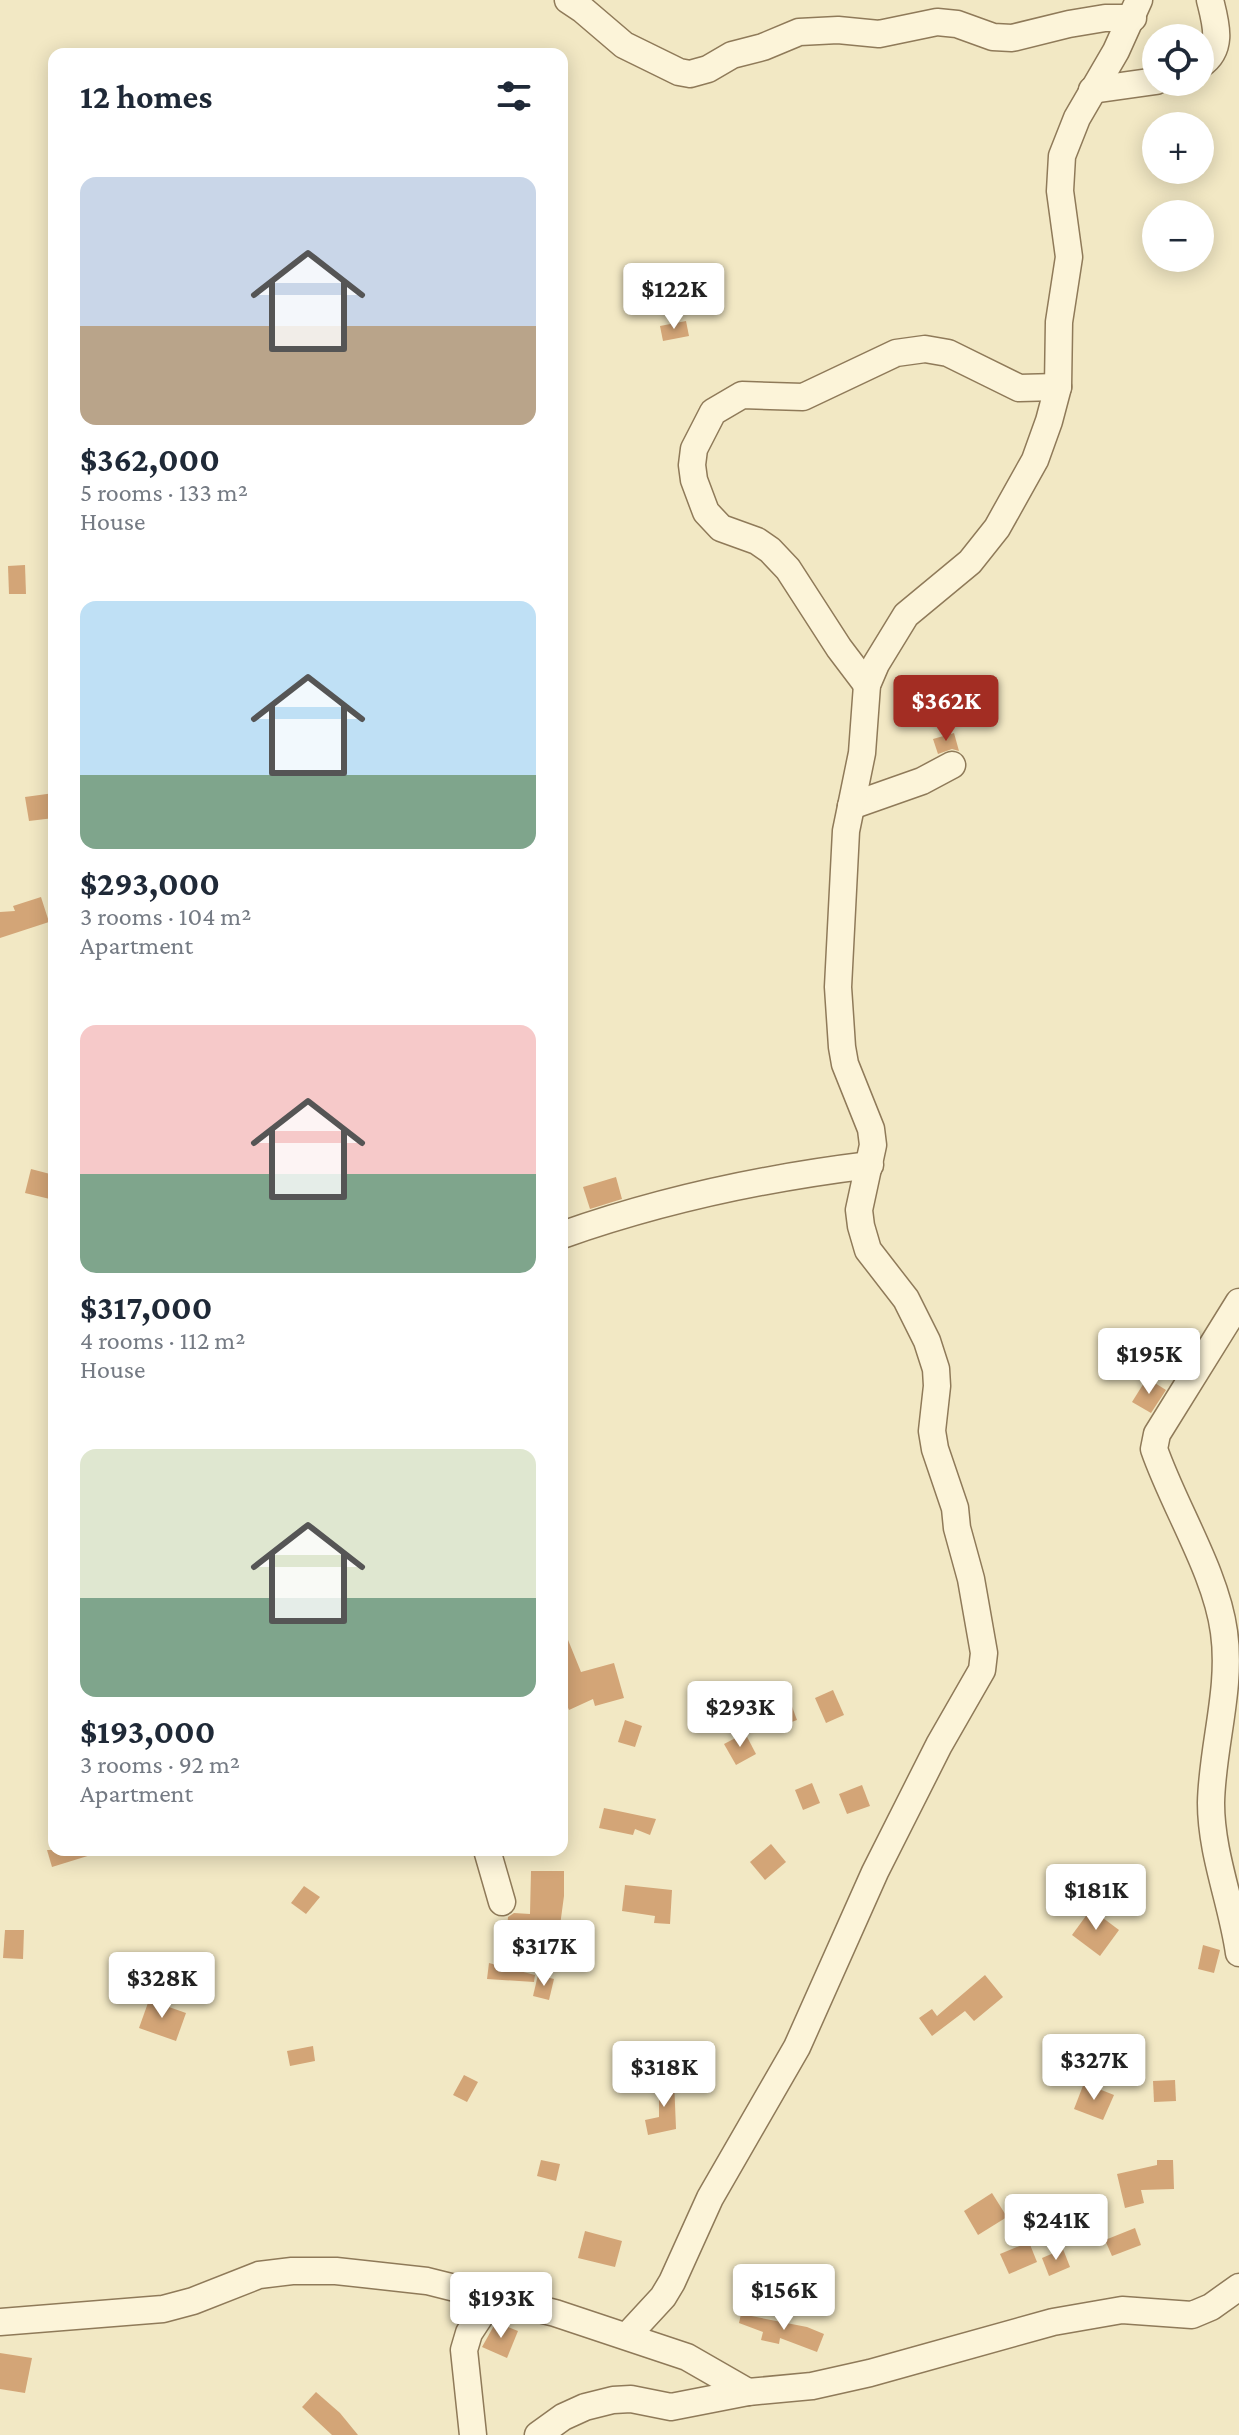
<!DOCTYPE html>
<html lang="en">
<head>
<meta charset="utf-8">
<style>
  :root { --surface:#fff; --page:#f6f6f7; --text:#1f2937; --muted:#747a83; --accent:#a32d23 }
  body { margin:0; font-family:"Crimson Pro",serif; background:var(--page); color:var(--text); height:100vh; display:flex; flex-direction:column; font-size:30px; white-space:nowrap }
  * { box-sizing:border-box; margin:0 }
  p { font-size:26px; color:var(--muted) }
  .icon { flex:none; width:44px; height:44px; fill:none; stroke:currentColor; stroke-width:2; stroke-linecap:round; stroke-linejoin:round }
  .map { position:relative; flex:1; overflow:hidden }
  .panel { position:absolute; left:48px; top:48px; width:520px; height:1808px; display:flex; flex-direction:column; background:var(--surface); border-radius:16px; box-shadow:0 4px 20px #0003 }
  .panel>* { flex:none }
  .fabs { position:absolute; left:1142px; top:24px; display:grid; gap:16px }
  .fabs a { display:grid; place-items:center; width:72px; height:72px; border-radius:50%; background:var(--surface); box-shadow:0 4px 20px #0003; font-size:40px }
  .price { position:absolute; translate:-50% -68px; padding:0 18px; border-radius:8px; background:#fff; color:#222; font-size:26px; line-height:52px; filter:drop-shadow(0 2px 4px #0008) }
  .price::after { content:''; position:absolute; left:50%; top:48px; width:24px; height:18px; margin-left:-12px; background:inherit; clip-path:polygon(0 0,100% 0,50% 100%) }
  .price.current { background:var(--accent); color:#fff }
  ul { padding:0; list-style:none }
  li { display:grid; align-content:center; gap:16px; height:424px; padding:0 32px }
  li span { display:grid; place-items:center; height:248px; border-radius:16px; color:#555 }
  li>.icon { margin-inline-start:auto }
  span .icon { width:144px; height:144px; fill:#fffc; stroke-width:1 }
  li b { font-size:34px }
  h2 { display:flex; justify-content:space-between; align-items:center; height:96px; padding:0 32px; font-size:34px }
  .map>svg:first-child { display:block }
</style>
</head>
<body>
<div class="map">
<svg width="1239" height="2435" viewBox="0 0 1239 2435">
  <rect width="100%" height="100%" fill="#f2e8c4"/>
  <g fill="#d3a577">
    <path d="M686,321l3,15 -26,5 -3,-15z"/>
    <path d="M25,565l1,29h-17l-1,-28z"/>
    <path d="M954,733l5,18 -7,-2 -14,5 -5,-15z"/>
    <path d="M54,793v25l-25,3 -4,-24z"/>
    <path d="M41,897l8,25 -49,16v-26l15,-1 -2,-5z"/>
    <path d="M31,1169l23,6v25l-29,-7z"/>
    <path d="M616,1177l6,22 -32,10 -7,-22z"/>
    <path d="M1147,1378l19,12 -15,23 -19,-11z"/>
    <path d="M562,1625l19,47 33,-9 10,35 -29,8 -2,-7 -24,11 -7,-16z"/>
    <path d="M833,1690l11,25 -18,8 -11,-25z"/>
    <path d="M787,1693l10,27 -19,7 -10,-27z"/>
    <path d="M625,1720l17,6 -7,21 -17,-5z"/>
    <path d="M745,1733l11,21 -20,11 -12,-21z"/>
    <path d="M812,1783l8,20 -17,7 -8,-20z"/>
    <path d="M862,1785l8,21 -23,8 -8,-20z"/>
    <path d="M604,1808l52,11 -6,16 -15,-6 -2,6 -34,-7z"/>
    <path d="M771,1844l15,18 -21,18 -15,-18z"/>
    <path d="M47,1850h46l1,4 -42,13z"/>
    <path d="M531,1871h33v25l-5,37 -30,-3 -1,13h-22l2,-26 6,-4 16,1z"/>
    <path d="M1081,1875l15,9 -19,28 -14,-10z"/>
    <path d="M625,1885l47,5 -2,34 -16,-1 1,-7 -33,-5z"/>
    <path d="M304,1886l16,11 -14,17 -15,-11z"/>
    <path d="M1091,1909l28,21 -19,26 -28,-21z"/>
    <path d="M5,1930h19l-1,29 -20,-1z"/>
    <path d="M1203,1945l17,5 -6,23 -16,-4z"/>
    <path d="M489,1963l46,12 -1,7 -47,-3z"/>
    <path d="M538,1975l16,4 -5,21 -16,-4z"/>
    <path d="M985,1975l18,22 -29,24 -9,-10 -33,25 -13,-18 13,-9 5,7z"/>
    <path d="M149,2000l37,13 -10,28 -37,-13z"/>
    <path d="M313,2046l2,15 -25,5 -3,-15z"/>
    <path d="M464,2075l14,7 -11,20 -14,-7z"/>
    <path d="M659,2079h15l2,50 -28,6 -3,-15 14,-3z"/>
    <path d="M1175,2080l1,21 -22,1 -1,-21z"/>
    <path d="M1084,2083l30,12 -11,25 -29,-11z"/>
    <path d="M541,2160l19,4 -4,17 -19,-5z"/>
    <path d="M1157,2160h16l1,29 -33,1 3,13 -19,5 -8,-34 40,-9z"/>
    <path d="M992,2193l15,24 -29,18 -14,-24z"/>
    <path d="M1135,2228l6,17 -29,11 -7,-16z"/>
    <path d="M585,2231l37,10 -7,26 -37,-9z"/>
    <path d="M1029,2242l8,20 -28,12 -9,-20z"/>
    <path d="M1063,2249l7,18 -21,9 -7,-18z"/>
    <path d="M741,2314l66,13 17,7 -7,18 -37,-14 -1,6 -18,-4 2,-8 -24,-9z"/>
    <path d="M496,2322l22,9 -11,27 -25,-11z"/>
    <path d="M0,2353l32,5 -7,35 -25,-4z"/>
    <path d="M316,2392l24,21 18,22h-26l-30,-28z"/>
  </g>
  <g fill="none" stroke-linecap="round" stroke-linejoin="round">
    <defs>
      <g id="minor">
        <path d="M568,0l15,10 41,35 55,27 11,2 18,-5 24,-14 31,-8 36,-15 39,-2 41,4 58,-12 20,2 36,13 19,1 57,-14 36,-6h28"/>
        <path d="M1200,65c24,-16 16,-41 10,-65"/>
        <path d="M1092,90l64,-9"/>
        <path d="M867,685l-28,-37 -51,-79 -18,-19 -13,-9 -36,-13 -15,-16 -12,-32 -2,-15 2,-16 19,-37 29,-17 61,2 93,-44 29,-4 23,4 71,35 39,-1"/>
        <path d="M851,806l71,-25 30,-16"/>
        <path d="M562,1235c102,-36 201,-57 308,-70"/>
        <path d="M1239,1302l-82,132 -3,15c20,58 62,123 70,183 8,57 -12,114 -13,171 0,51 21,100 28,150"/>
        <path d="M487,1850l15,52"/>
        <path d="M0,2322l163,-13 30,-8 66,-26 33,-4h44l91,10 128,32 132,44 61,35"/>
        <path d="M627,2336l36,-39 9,-15 38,-84 87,-151 78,-175 64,-127 43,-75 2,-17 -13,-74 -14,-51 -2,-20 -20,-59 -3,-18 5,-45 -1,-17 -9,-28 -21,-42 -38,-49 -7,-24 -2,-16 14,-65 -2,-16 -26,-65 -3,-17 -4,-60 8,-156 16,-78 5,-68 9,-21 30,-49 64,-53 27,-34 38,-68 14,-39 9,-34 1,-65 10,-65 -9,-66 2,-35 15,-38 39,-67 23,-51"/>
        <path d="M473,2435l-9,-85 5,-17 23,-35"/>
        <path d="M538,2435l25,-18 22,-10 28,-7 18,-1 40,8 77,-15 64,-6 58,-13 183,-51 69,-12 70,5 19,-8 28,-20"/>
      </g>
    </defs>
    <use href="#minor" stroke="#8f7a59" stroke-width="29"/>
    <use href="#minor" stroke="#fcf4d9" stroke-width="26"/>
  </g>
</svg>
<div class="fabs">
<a><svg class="icon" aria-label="locate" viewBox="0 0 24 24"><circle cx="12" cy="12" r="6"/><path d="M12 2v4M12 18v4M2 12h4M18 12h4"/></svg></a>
<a>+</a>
<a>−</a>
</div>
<b class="price" style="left:674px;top:331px">$122K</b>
<b class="price current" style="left:946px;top:743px">$362K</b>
<b class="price" style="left:1149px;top:1396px">$195K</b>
<b class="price" style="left:740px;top:1749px">$293K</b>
<b class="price" style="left:1096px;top:1932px">$181K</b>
<b class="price" style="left:544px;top:1988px">$317K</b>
<b class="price" style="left:162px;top:2020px">$328K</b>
<b class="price" style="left:1094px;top:2102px">$327K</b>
<b class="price" style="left:664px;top:2109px">$318K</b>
<b class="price" style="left:1056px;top:2262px">$241K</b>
<b class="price" style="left:784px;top:2332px">$156K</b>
<b class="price" style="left:501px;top:2340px">$193K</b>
<section class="panel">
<h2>12 homes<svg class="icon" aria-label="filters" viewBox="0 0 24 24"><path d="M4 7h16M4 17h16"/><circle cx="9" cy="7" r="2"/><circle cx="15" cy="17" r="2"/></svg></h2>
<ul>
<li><span style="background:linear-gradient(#c9d6e8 60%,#b9a48a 0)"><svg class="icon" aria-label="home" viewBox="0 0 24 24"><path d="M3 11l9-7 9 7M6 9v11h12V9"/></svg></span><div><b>$362,000</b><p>5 rooms · 133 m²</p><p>House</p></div></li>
<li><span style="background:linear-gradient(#bfe0f5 70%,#7fa58c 0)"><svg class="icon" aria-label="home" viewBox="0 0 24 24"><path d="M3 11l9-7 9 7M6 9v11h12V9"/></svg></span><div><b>$293,000</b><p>3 rooms · 104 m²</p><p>Apartment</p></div></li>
<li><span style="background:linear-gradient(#f6c9c9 60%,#7fa58c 0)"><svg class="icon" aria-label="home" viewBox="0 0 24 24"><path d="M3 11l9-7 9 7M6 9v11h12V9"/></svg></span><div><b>$317,000</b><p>4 rooms · 112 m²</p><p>House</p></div></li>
<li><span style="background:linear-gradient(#dfe7d0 60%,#7fa58c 0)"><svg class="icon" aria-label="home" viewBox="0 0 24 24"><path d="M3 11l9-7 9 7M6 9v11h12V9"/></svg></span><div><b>$193,000</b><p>3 rooms · 92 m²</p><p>Apartment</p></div></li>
</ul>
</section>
</div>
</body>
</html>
